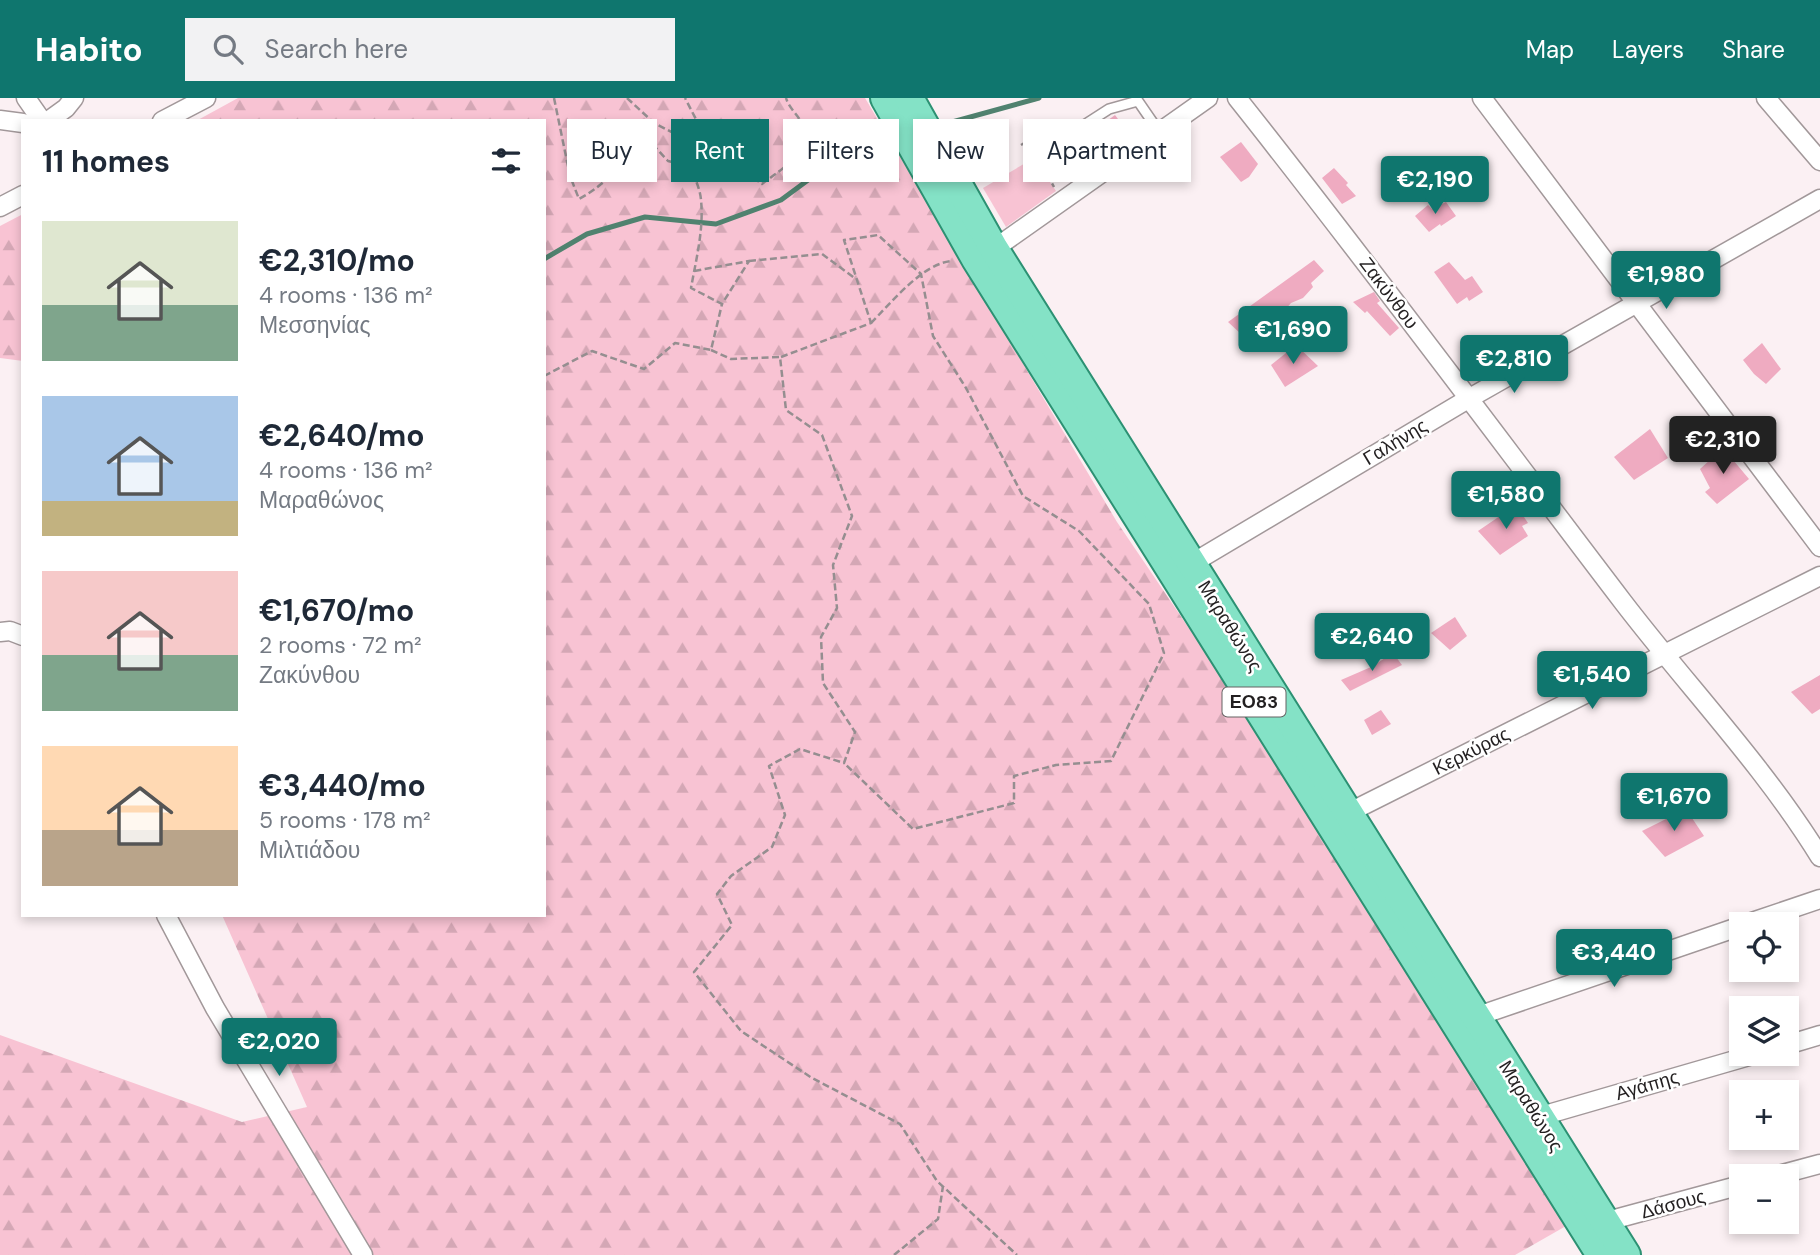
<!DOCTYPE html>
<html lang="en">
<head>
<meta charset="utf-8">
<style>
  :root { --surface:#fff; --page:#f2f2f3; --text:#1f2937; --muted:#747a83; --accent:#0f766e }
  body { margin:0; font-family:"DM Sans",sans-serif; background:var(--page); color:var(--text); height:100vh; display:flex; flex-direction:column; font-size:26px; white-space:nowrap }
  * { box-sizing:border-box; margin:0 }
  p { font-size:23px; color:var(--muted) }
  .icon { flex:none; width:38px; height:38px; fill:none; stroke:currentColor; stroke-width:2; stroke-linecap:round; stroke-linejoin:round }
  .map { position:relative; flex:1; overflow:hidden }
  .drawer { position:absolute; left:21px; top:21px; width:525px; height:798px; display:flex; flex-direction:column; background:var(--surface); border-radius:0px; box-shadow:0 4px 10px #0003 }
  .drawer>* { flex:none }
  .guide { position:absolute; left:567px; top:21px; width:665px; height:63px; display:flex; gap:14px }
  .buttons { position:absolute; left:1729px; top:814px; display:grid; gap:14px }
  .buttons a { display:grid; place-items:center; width:70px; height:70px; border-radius:0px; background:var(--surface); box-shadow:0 4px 10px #0003; font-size:35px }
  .price { position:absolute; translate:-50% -60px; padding:0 16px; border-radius:7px; background:var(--accent); color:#fff; font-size:23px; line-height:46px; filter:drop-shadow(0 2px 4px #0008) }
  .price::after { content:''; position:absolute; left:50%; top:42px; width:21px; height:16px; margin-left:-10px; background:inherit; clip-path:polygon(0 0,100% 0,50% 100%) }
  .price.selected { background:#222; color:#fff }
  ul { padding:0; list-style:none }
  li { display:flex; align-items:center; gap:21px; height:175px; padding:0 21px }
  li span { display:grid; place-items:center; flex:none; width:196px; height:140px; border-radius:0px; color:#555 }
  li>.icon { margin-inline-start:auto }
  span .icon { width:84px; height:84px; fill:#fffc; stroke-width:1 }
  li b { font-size:30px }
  h2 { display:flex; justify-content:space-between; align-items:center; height:84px; padding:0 21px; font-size:30px }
  .chip { padding:0 24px; border-radius:0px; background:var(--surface); box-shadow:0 4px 10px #0003; font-size:24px; line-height:63px }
  .chip.selected { background:var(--accent); color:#fff }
  header { display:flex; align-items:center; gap:42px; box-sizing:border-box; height:98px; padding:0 35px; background:var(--accent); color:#fff }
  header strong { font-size:33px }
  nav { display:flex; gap:38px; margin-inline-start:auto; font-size:24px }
  .search { width:490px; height:63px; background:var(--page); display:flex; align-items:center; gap:18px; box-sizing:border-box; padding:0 24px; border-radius:0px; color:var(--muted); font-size:26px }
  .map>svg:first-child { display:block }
</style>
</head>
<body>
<header>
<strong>Habito</strong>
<div class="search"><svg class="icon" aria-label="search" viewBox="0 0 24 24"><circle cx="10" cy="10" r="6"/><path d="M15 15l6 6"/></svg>Search here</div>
<nav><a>Map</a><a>Layers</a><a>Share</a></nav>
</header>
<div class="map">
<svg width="1820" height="1157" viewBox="0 0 1820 1157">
  <defs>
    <pattern id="forest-firs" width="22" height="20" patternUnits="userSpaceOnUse" patternTransform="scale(1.75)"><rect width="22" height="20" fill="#f8c3d3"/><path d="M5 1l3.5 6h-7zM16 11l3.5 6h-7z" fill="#d4a7b5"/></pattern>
  </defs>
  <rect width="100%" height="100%" fill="#fbf0f3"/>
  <g fill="url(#forest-firs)">
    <path d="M238,0h627l252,424 153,226 303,474 -58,33h-1515v-220l242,87 65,-15 -85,-192h322v-794h-348z"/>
    <path d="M23,116v147l-23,-3v-132z"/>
  </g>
  <path fill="#f8c3d3" d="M1034,60l22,33 -50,36 -23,-39z"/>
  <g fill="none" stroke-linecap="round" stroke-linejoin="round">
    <g stroke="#50826f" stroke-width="5">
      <path d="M934,29l105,-29"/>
      <path d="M544,161l43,-25 58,-17 71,7 65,-24 65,-48 52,-15"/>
    </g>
  </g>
  <g fill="#efabc1">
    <path d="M1115,17l12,16 -70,51 -14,-22 47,-31 2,3z"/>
    <path d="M1241,44l17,22 -9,13 -8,5 -21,-25z"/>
    <path d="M1334,70l14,15 -2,2 10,11 -14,8 -20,-26z"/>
    <path d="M1446,104l10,14 -15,10 -1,-2 -11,8 -14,-16 13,-11 4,4z"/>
    <path d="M1314,162l10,11 -13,12 2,4 -10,11 -12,5 -6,7 -16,4 -28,20 -13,-12z"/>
    <path d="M1449,164l16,18 7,-4 11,16 -14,9 -2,-4 -10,7 -23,-32z"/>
    <path d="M1374,194l6,9 -3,2 22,25 -9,8 -23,-25 -2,2 -12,-11z"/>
    <path d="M1330,215l4,6 -32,23 -6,-13z"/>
    <path d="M1762,245l19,26 -15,15 -12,-10 -11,-14z"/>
    <path d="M1296,247l22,21 -33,21 -14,-22z"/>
    <path d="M1650,331l18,29 -34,22 -20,-23z"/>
    <path d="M1723,350l26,31 -32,25 -12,-12 5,-4 -10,-19z"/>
    <path d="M1516,407l12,18 -6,3 6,10 -28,19 -22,-24z"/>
    <path d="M1455,519l12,19 -17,14 -19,-17z"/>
    <path d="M1393,555l9,12 -52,26 -9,-11 30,-13z"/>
    <path d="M1820,577v34l-8,5 -21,-22z"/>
    <path d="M1381,612l10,14 -19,11 -8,-15z"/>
    <path d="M1686,711l18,27 -39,21 -23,-26z"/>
  </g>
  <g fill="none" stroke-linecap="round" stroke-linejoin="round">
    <defs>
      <path id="service" d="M1036,58l73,-47 29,-8 22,32"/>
      <g id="minor">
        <path d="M26,0l16,23"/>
        <path d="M1237,0c132,166 258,336 386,504 65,85 141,164 197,255"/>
        <path d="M1482,0l338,449"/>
        <path d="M1766,0l54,63"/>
        <path d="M0,22l23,3"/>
        <path d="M48,23l18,-13 8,-10"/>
        <path d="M162,23l44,-23"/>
        <path d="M0,109l23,-12"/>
        <path d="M994,151l214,-151"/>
        <path d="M1191,466l277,-165 352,-200"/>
        <path d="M0,534l10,-1 13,5"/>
        <path d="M1348,715l472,-237"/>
        <path d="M166,817l49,93 148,247"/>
        <path d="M1746,826l74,-25"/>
        <path d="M1475,919l266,-91"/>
        <path d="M1787,947l33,-10"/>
        <path d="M1538,1019l218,-63"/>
        <path d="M1775,1078l45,-12"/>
        <path d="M1604,1124l137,-37"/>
      </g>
      <g id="primary">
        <path d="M885,0l91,161 625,996"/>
        <path d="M909,0l85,151 632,1006"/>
      </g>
    </defs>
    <use href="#service" stroke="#a2989a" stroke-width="12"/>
    <use href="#minor" stroke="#a2989a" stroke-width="21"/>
    <use href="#primary" stroke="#2c9173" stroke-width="32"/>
    <g stroke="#958e90" stroke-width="2.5" stroke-dasharray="7 3.5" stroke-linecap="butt">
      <path d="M554,0l16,78 9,23c24,-13 42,-32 58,-55l18,3 13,14 17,4 15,-8 -5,-22"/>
      <path d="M627,0l27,25 35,18 12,-12 -16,-31"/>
      <path d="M1026,44l7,-5 -3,-4"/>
      <path d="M1021,47l5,-3 3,3"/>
      <path d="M698,49l43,5 3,18 18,14c17,-13 47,-30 41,-57 -2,-10 -14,-18 -17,-29"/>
      <path d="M688,65c5,11 12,24 13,37 3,29 -5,60 -10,88l31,16 27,-43 -55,10"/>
      <path d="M1042,67l12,22"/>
      <path d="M749,163l73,-7 34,25"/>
      <path d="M871,225c20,-20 52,-60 81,-62"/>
      <path d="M711,252l20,9 49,-2 6,53 36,25 30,81 -19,49 4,43 -16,29 2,46 32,49 -11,31 -44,-14 -31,17 16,49 -13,32 -41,29 -14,18 15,31 -38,47 47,59 71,47 88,46 37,57 80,74"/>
      <path d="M781,259l90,-34 -27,-83 34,-5 43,39 12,62 33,52 57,108 56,35 70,73 15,49 -53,108 -55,4 -42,11v27l-101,26 -69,-66"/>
      <path d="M544,278l48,-25 52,18 31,-26 36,7 11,-46"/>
      <path d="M894,1157l44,-36 5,-33"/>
    </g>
    <use href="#service" stroke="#fff" stroke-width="9"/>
    <use href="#minor" stroke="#fff" stroke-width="18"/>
    <use href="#primary" stroke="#84e2c6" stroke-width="28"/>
  </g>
  <g text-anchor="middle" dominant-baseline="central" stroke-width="5" stroke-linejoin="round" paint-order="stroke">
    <rect fill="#fff" stroke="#646263" stroke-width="2" x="1222.5" y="589.5" width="63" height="29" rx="5"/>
    <g font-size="18" font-weight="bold" fill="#221f20">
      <text x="1254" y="604">ΕΟ83</text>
    </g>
    <g font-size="19" fill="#221f20" stroke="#fff">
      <text transform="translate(1389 195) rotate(53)">Ζακύνθου</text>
      <text transform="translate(1395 344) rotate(-31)">Γαλήνης</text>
      <text transform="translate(1230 528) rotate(58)">Μαραθώνος</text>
      <text transform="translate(1471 653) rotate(-27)">Κερκύρας</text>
      <text transform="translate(1647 987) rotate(-16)">Αγάπης</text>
      <text transform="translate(1531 1008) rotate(58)">Μαραθώνος</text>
      <text transform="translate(1673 1106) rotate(-15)">Δάσους</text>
    </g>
  </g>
</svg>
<div class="buttons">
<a><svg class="icon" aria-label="locate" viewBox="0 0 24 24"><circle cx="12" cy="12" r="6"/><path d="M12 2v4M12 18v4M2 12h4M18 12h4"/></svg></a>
<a><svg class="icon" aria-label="layers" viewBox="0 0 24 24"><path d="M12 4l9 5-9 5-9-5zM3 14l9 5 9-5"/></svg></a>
<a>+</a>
<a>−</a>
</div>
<b class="price" style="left:1435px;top:118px">€2,190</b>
<b class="price" style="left:1666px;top:213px">€1,980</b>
<b class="price" style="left:1293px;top:268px">€1,690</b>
<b class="price" style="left:1514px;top:297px">€2,810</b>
<b class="price selected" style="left:1723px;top:378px">€2,310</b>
<b class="price" style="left:1506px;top:433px">€1,580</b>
<b class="price" style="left:1372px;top:575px">€2,640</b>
<b class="price" style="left:1592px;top:613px">€1,540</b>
<b class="price" style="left:1674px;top:735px">€1,670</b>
<b class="price" style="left:1614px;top:891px">€3,440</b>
<b class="price" style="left:279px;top:980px">€2,020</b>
<div class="guide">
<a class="chip">Buy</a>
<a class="chip selected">Rent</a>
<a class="chip">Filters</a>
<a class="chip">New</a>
<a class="chip">Apartment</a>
</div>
<section class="drawer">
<h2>11 homes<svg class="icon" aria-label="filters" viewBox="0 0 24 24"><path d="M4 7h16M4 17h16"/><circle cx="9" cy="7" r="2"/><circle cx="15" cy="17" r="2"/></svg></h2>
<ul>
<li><span style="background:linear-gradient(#dfe7d0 60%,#7fa58c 0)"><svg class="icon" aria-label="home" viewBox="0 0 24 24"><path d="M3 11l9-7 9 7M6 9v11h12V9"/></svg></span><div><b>€2,310/mo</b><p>4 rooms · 136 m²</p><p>Μεσσηνίας</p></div></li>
<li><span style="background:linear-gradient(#a9c7e8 75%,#c2b280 0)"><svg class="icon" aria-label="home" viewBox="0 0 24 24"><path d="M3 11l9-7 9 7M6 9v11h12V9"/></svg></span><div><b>€2,640/mo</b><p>4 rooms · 136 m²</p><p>Μαραθώνος</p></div></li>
<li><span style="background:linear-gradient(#f6c9c9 60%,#7fa58c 0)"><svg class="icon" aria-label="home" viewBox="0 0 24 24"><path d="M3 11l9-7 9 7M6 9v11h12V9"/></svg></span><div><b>€1,670/mo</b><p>2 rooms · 72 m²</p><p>Ζακύνθου</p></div></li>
<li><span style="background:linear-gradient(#ffd9b3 60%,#b9a48a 0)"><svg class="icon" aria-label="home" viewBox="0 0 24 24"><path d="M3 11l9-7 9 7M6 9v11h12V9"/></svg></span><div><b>€3,440/mo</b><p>5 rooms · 178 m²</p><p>Μιλτιάδου</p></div></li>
</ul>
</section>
</div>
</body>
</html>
